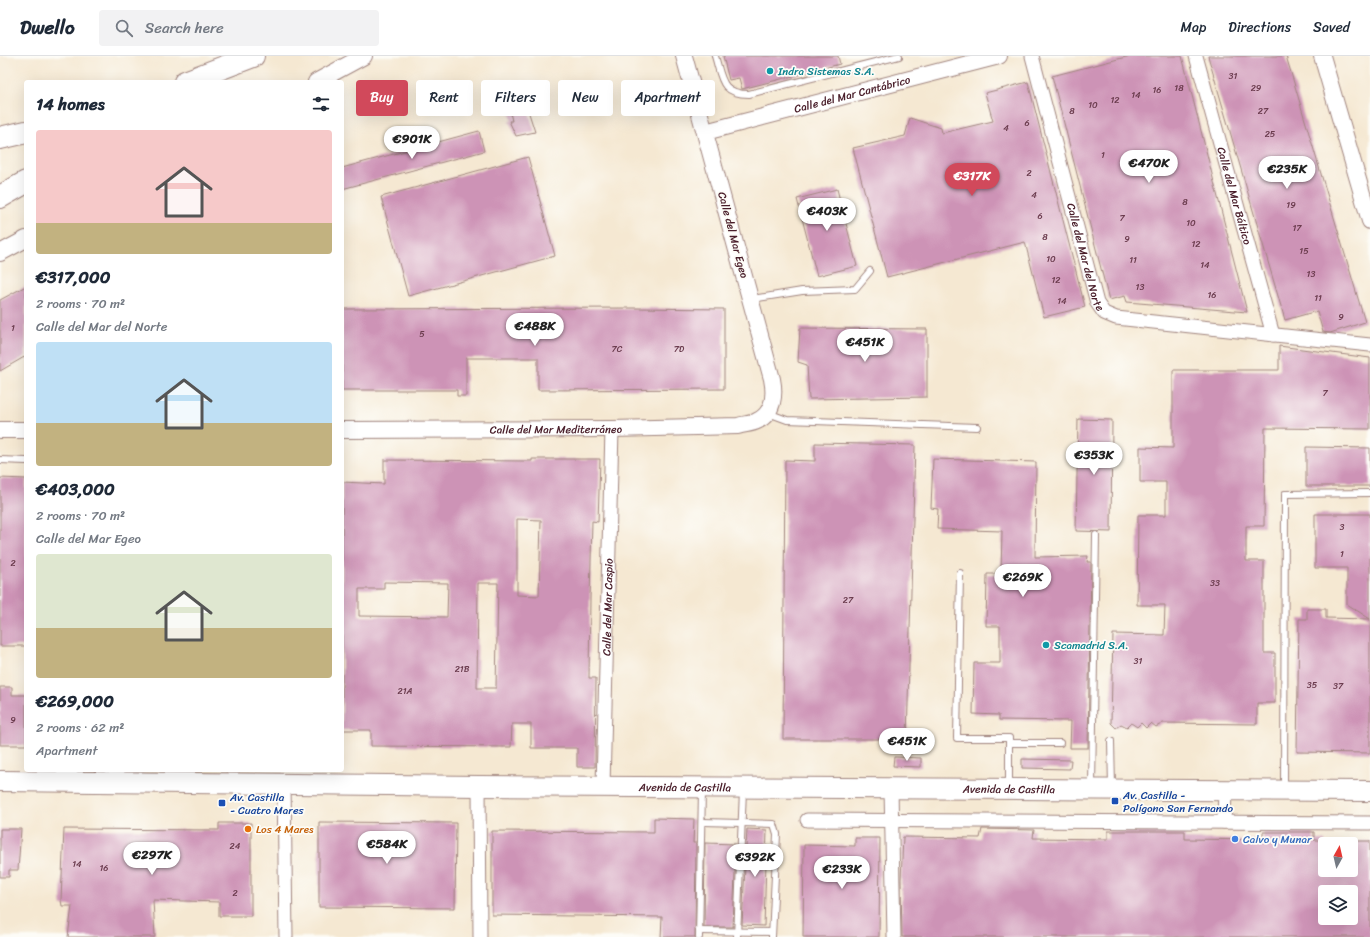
<!DOCTYPE html>
<html lang="en">
<head>
<meta charset="utf-8">
<style>
  :root { --surface:#fff; --page:#f2f2f3; --text:#1f2937; --muted:#747a83; --line:#e0e1e3; --accent:#d1495b }
  body { margin:0; font-family:Sriracha,sans-serif; background:var(--page); color:var(--text); height:100vh; display:flex; flex-direction:column; font-size:15px; white-space:nowrap }
  * { box-sizing:border-box; margin:0 }
  p { font-size:13px; color:var(--muted) }
  .icon { flex:none; width:22px; height:22px; fill:none; stroke:currentColor; stroke-width:2; stroke-linecap:round; stroke-linejoin:round }
  .map { position:relative; flex:1; overflow:hidden }
  .side { position:absolute; left:24px; top:24px; width:320px; height:692px; display:flex; flex-direction:column; background:var(--surface); border-radius:4px; box-shadow:0 4px 16px #0002 }
  .side>* { flex:none }
  .guide { position:absolute; left:356px; top:24px; width:380px; height:36px; display:flex; gap:8px }
  .needle { width:26px; rotate:8deg }
  .fabs { position:absolute; left:1318px; top:781px; display:grid; gap:8px }
  .fabs a { display:grid; place-items:center; width:40px; height:40px; border-radius:4px; background:var(--surface); box-shadow:0 4px 16px #0002; font-size:20px }
  .price { position:absolute; translate:-50% -34px; padding:0 9px; border-radius:14px; background:#fff; color:#222; font-size:13px; line-height:26px; filter:drop-shadow(0 1px 2px #0008) }
  .price::after { content:''; position:absolute; left:50%; top:24px; width:12px; height:9px; margin-left:-6px; background:inherit; clip-path:polygon(0 0,100% 0,50% 100%) }
  .price.current { background:var(--accent); color:#fff }
  ul { padding:0; list-style:none }
  li { display:grid; align-content:center; gap:8px; height:212px; padding:0 12px }
  li span { display:grid; place-items:center; height:124px; border-radius:4px; color:#555 }
  li>.icon { margin-inline-start:auto }
  span .icon { width:72px; height:72px; fill:#fffc; stroke-width:1 }
  li b { font-size:17px }
  h2 { display:flex; justify-content:space-between; align-items:center; height:48px; padding:0 12px; font-size:17px }
  .pill { padding:0 14px; border-radius:4px; background:var(--surface); box-shadow:0 4px 16px #0002; font-size:14px; line-height:36px }
  .pill.current { background:var(--accent); color:#fff }
  header { display:flex; align-items:center; gap:24px; box-sizing:border-box; height:56px; padding:0 20px; background:var(--surface); border-bottom:1px solid var(--line) }
  header strong { font-size:19px }
  nav { display:flex; gap:22px; margin-inline-start:auto; font-size:14px }
  .search { width:280px; height:36px; background:var(--page); display:flex; align-items:center; gap:10px; box-sizing:border-box; padding:0 14px; border-radius:4px; color:var(--muted); font-size:15px }
  .map>svg:first-child { display:block }
</style>
</head>
<body>
<header>
<strong>Dwello</strong>
<div class="search"><svg class="icon" aria-label="search" viewBox="0 0 24 24"><circle cx="10" cy="10" r="6"/><path d="M15 15l6 6"/></svg>Search here</div>
<nav><a>Map</a><a>Directions</a><a>Saved</a></nav>
</header>
<div class="map">
<svg width="1370" height="881" viewBox="0 0 1370 881">
  <rect width="100%" height="100%" fill="#fdfcf7"/>
  <filter id="ink" filterUnits="userSpaceOnUse"><feTurbulence type="fractalNoise" baseFrequency=".025" numOctaves="2"/><feDisplacementMap in="SourceGraphic" scale="8" xChannelSelector="R" yChannelSelector="G"/><feConvolveMatrix kernelMatrix="1 2 1 2 8 2 1 2 1" color-interpolation-filters="sRGB"/></filter>
  <filter id="wash" filterUnits="userSpaceOnUse"><feTurbulence type="fractalNoise" baseFrequency=".012" numOctaves="4" result="noise"/><feDisplacementMap in="SourceGraphic" scale="16" xChannelSelector="R" yChannelSelector="G"/><feGaussianBlur stdDeviation="0.9" result="paint"/><feColorMatrix in="noise" values="0 0 0 0 0 0 0 0 0 0 0 0 0 0 0 0 0 1.4 0 .05"/><feComposite in="paint" operator="in"/></filter>
  <g filter="url(#wash)">
    <rect width="100%" height="100%" fill="#f5e8d2"/>
    <g id="blocks">
      <g fill="#cd93b6" fill-rule="evenodd">
        <path d="M723,0h115l2,8 -98,25 -3,-11 -10,2z"/>
        <path d="M1130,0h52l65,256 -120,-10 -2,-6 -16,4 -57,-224z"/>
        <path d="M1208,0h78l79,266 -35,11 -7,-1 -6,-21 -32,9z"/>
        <path d="M1028,26l57,225 -41,10 -19,-75 -138,35 -34,-129 52,-12 5,-18 31,10 1,5 51,-12 -8,-28z"/>
        <path d="M526,48l9,28 -19,4 -7,-15h3l-3,-13z"/>
        <path d="M479,75l5,20 -142,38v-21z"/>
        <path d="M528,101l27,99 -147,40 -27,-99z"/>
        <path d="M837,133l20,77 -40,10 -20,-77z"/>
        <path d="M26,230v70l-26,15v-71z"/>
        <path d="M634,252l90,1v80l-186,1v-32h-72v38h-9v-6h-115v-81z"/>
        <path d="M800,272l127,1v68l-118,2 -2,-34 -9,-3z"/>
        <path d="M1279,290l91,12v71l-105,-1 -1,98h-18v35h18v92h11v50h-18v21l-94,-1 -7,4 -5,-4 -5,5 -5,-5 -4,4 -6,-4 -4,4 -6,-3 -5,4 -5,-5 2,-89 51,1 1,-30h-28l1,-90h28v-33h-26v-35l33,1v-78h106z"/>
        <path d="M1078,363l34,1 -1,112 -35,-1z"/>
        <path d="M815,387l100,2 -8,294h-124l2,-279 30,1z"/>
        <path d="M1306,391l64,1v38h-64z"/>
        <path d="M532,403h68l-2,63 -6,-1 -2,78 -1,79h7l-1,89h-18v-19h-46v-24h-19l-1,23 -140,-1v-16h-29v-248l42,2v-24l148,1zM517,463l24,1 -2,76 -22,-1zM384,526l64,1 -1,34 -88,-1v-27h25zM478,527h20l-2,105h-19z"/>
        <path d="M933,403l103,3 -1,95 53,-1 -1,6h4l-3,186h-18l1,-27 -72,-1v-5l-26,-1 1,-51h26v-37h-14l1,-52h14l1,-43 -65,-2 1,-20 -7,-1z"/>
        <path d="M0,422l26,1v167h-26z"/>
        <path d="M1315,458h55v105l-23,-15v-36h-32z"/>
        <path d="M1307,553h19v9l44,1v134l-73,-1 2,-133h8z"/>
        <path d="M0,631h12v8h14v50h-26z"/>
        <path d="M894,701l27,1v9l-28,-1z"/>
        <path d="M1022,703l49,1 -1,9 -48,-1z"/>
        <path d="M654,762l40,1 -1,24h3l-1,94h-34l1,-20 -170,-2v-84l162,1z"/>
        <path d="M319,766l137,1 -1,85 -136,-1z"/>
        <path d="M219,767h32v93h-32v-14l-66,-2 2,37h-87l4,-31h-10l-1,-6 3,-71 155,1z"/>
        <path d="M0,773h21l-3,41h-9v7h-9z"/>
        <path d="M747,773l20,1 -3,96 -22,-1z"/>
        <path d="M982,773l52,1 -1,8 75,1v-8h77v8l78,1v-8h51v8h11v30h26v-29h19v96h-468l-1,-57 2,-43 77,1zM1325,836h26v26h-26z"/>
        <path d="M855,782h25l-1,99h-76l1,-92 51,1z"/>
        <path d="M705,787l31,1 -3,83h-29z"/>
      </g>
    </g>
  </g>
  <g filter="url(#ink)">
    <use href="#blocks" fill-opacity="0" stroke="#a0847e" stroke-width="1"/>
    <g fill="none" stroke-linecap="round" stroke-linejoin="round">
      <defs>
        <g id="service">
          <path d="M715,0c7,23 6,38 34,38l150,-38"/>
          <path d="M752,243l50,-8 53,-2 15,-18"/>
          <path d="M768,357l19,7 190,7"/>
          <path d="M0,404l26,1"/>
          <path d="M960,517l-3,165h52v48"/>
          <path d="M1111,685l1,46"/>
          <path d="M1009,687h51"/>
          <path d="M1092,730l4,-251"/>
          <path d="M1284,733l1,-295 85,-1"/>
          <path d="M703,766l71,2 3,10 -5,103"/>
          <path d="M699,875l73,1"/>
          <path d="M699,881l3,-146"/>
          <path d="M737,881l6,-147"/>
        </g>
        <g id="minor">
          <path id="s1" d="M1032,0l65,247 7,10 12,5 254,27"/>
          <path id="s2" d="M1196,0l77,279"/>
          <path d="M284,727l2,154"/>
          <path d="M479,730l1,151"/>
          <path id="s3" d="M603,730l9,-357"/>
          <path d="M891,733l3,148"/>
          <path d="M807,764l563,3"/>
          <path d="M1224,766l1,-32"/>
        </g>
        <g id="tertiary">
          <path d="M1322,0l48,165"/>
          <path d="M316,26l48,-26"/>
          <path id="s4" d="M705,76l294,-76"/>
          <path d="M0,197l26,-14"/>
          <path d="M0,374h26"/>
          <path id="s5" d="M342,374l270,-1 126,-3c6,-2 14,-2 19,-5 17,-8 18,-27 15,-42l-88,-323"/>
        </g>
        <g id="primary">
          <path id="s6" d="M0,725l479,5 891,5"/>
        </g>
        <g id="motorway">
          <path d="M185,26l68,-26"/>
          <path d="M0,82l26,-6"/>
          <path d="M0,141l26,-15"/>
        </g>
      </defs>
      <use href="#service" stroke="#a0847e" stroke-width="8"/>
      <use href="#minor" stroke="#a0847e" stroke-width="15"/>
      <use href="#tertiary" stroke="#a0847e" stroke-width="18"/>
      <use href="#primary" stroke="#a0847e" stroke-width="22"/>
      <use href="#motorway" stroke="#a0847e" stroke-width="24"/>
      <use href="#service" stroke="#fff" stroke-width="6"/>
      <use href="#minor" stroke="#fff" stroke-width="13"/>
      <use href="#tertiary" stroke="#fff" stroke-width="16"/>
      <use href="#primary" stroke="#fff" stroke-width="20"/>
      <use href="#motorway" stroke="#fff" stroke-width="22"/>
    </g>
  </g>
  <g fill="#0f9aa8" stroke="#fdfcf7" stroke-width="1.5">
    <circle cx="770" cy="15" r="4"/>
    <circle cx="1046" cy="589" r="4"/>
  </g>
  <g fill="#1a4fb4" stroke="#fdfcf7" stroke-width="1.5">
    <rect x="1111" y="741" width="8" height="8" rx="2"/>
    <rect x="218" y="743" width="8" height="8" rx="2"/>
  </g>
  <circle fill="#e8710a" stroke="#fdfcf7" stroke-width="1.5" cx="248" cy="773" r="4"/>
  <circle fill="#3f7fe0" stroke="#fdfcf7" stroke-width="1.5" cx="1235" cy="783" r="4"/>
  <g text-anchor="middle" dominant-baseline="central" stroke-width="3.5" stroke-linejoin="round" paint-order="stroke">
    <g font-size="9" fill="#6b3c4e">
      <text x="1233" y="20">31</text>
      <text x="1179" y="32">18</text>
      <text x="1256" y="32">29</text>
      <text x="1157" y="34">16</text>
      <text x="1136" y="39">14</text>
      <text x="1115" y="44">12</text>
      <text x="1093" y="49">10</text>
      <text x="1072" y="55">8</text>
      <text x="1263" y="55">27</text>
      <text x="1027" y="67">6</text>
      <text x="1006" y="72">4</text>
      <text x="1270" y="78">25</text>
      <text x="1103" y="99">1</text>
      <text x="1029" y="117">2</text>
      <text x="1034" y="139">4</text>
      <text x="1185" y="146">8</text>
      <text x="1291" y="149">19</text>
      <text x="1040" y="160">6</text>
      <text x="1122" y="162">7</text>
      <text x="1191" y="167">10</text>
      <text x="1297" y="172">17</text>
      <text x="1045" y="181">8</text>
      <text x="1127" y="183">9</text>
      <text x="1196" y="188">12</text>
      <text x="1304" y="195">15</text>
      <text x="1051" y="203">10</text>
      <text x="1133" y="204">11</text>
      <text x="1205" y="209">14</text>
      <text x="1311" y="218">13</text>
      <text x="1056" y="224">12</text>
      <text x="1140" y="231">13</text>
      <text x="1212" y="239">16</text>
      <text x="1318" y="242">11</text>
      <text x="1062" y="245">14</text>
      <text x="1341" y="261">9</text>
      <text x="13" y="272">1</text>
      <text x="422" y="278">5</text>
      <text x="617" y="293">7C</text>
      <text x="679" y="293">7D</text>
      <text x="1325" y="337">7</text>
      <text x="1342" y="471">3</text>
      <text x="1342" y="498">1</text>
      <text x="13" y="507">2</text>
      <text x="1215" y="527">33</text>
      <text x="848" y="544">27</text>
      <text x="1138" y="605">31</text>
      <text x="462" y="613">21B</text>
      <text x="1312" y="629">35</text>
      <text x="1338" y="630">37</text>
      <text x="405" y="635">21A</text>
      <text x="13" y="664">9</text>
      <text x="235" y="790">24</text>
      <text x="77" y="808">14</text>
      <text x="104" y="812">16</text>
      <text x="235" y="837">2</text>
    </g>
    <g font-size="11" fill="#0d838f" stroke="#fdfcf7" text-anchor="start">
      <text x="778" y="15">Indra Sistemas S.A.</text>
      <text x="1054" y="589">Scamadrid S.A.</text>
    </g>
    <g font-size="11" fill="#4a1f2b" stroke="#fdfcf7">
      <text stroke="none"><textPath href="#s4" startOffset="152">Calle del Mar Cantábrico</textPath></text>
      <text stroke="none"><textPath href="#s2" startOffset="145">Calle del Mar Báltico</textPath></text>
      <text transform="translate(733 179) rotate(75)">Calle del Mar Egeo</text>
      <text stroke="none"><textPath href="#s1" startOffset="208">Calle del Mar del Norte</textPath></text>
      <text stroke="none"><textPath href="#s5" startOffset="214">Calle del Mar Mediterráneo</textPath></text>
      <text stroke="none"><textPath href="#s3" startOffset="179">Calle del Mar Caspio</textPath></text>
      <text stroke="none"><textPath href="#s6" startOffset="685">Avenida de Castilla</textPath></text>
      <text stroke="none"><textPath href="#s6" startOffset="1009">Avenida de Castilla</textPath></text>
    </g>
    <g font-size="11" fill="#164399" stroke="#fdfcf7" text-anchor="start">
      <text x="1123" y="739">Av. Castilla -<tspan x="1123" dy="13">Polígono San Fernando</tspan></text>
      <text x="230" y="741">Av. Castilla<tspan x="230" dy="13">- Cuatro Mares</tspan></text>
    </g>
    <g font-size="11" fill="#c56008" stroke="#fdfcf7" text-anchor="start">
      <text x="256" y="773">Los 4 Mares</text>
    </g>
    <g font-size="11" fill="#366cbe" stroke="#fdfcf7" text-anchor="start">
      <text x="1243" y="783">Calvo y Munar</text>
    </g>
  </g>
</svg>
<div class="fabs">
<a><svg class="needle" viewBox="-14 -14 28 28"><path d="M0-13l5 13h-10z" fill="#e53935"/><path d="M0 13l5-13h-10z" fill="#747a83"/></svg></a>
<a><svg class="icon" aria-label="layers" viewBox="0 0 24 24"><path d="M12 4l9 5-9 5-9-5zM3 14l9 5 9-5"/></svg></a>
</div>
<b class="price" style="left:412px;top:104px">€901K</b>
<b class="price" style="left:1149px;top:128px">€470K</b>
<b class="price" style="left:1287px;top:134px">€235K</b>
<b class="price current" style="left:972px;top:141px">€317K</b>
<b class="price" style="left:827px;top:176px">€403K</b>
<b class="price" style="left:535px;top:291px">€488K</b>
<b class="price" style="left:865px;top:307px">€451K</b>
<b class="price" style="left:1094px;top:420px">€353K</b>
<b class="price" style="left:1023px;top:542px">€269K</b>
<b class="price" style="left:907px;top:706px">€451K</b>
<b class="price" style="left:387px;top:809px">€584K</b>
<b class="price" style="left:152px;top:820px">€297K</b>
<b class="price" style="left:755px;top:822px">€392K</b>
<b class="price" style="left:842px;top:834px">€233K</b>
<div class="guide">
<a class="pill current">Buy</a>
<a class="pill">Rent</a>
<a class="pill">Filters</a>
<a class="pill">New</a>
<a class="pill">Apartment</a>
</div>
<section class="side">
<h2>14 homes<svg class="icon" aria-label="filters" viewBox="0 0 24 24"><path d="M4 7h16M4 17h16"/><circle cx="9" cy="7" r="2"/><circle cx="15" cy="17" r="2"/></svg></h2>
<ul>
<li><span style="background:linear-gradient(#f6c9c9 75%,#c2b280 0)"><svg class="icon" aria-label="home" viewBox="0 0 24 24"><path d="M3 11l9-7 9 7M6 9v11h12V9"/></svg></span><div><b>€317,000</b><p>2 rooms · 70 m²</p><p>Calle del Mar del Norte</p></div></li>
<li><span style="background:linear-gradient(#bfe0f5 65%,#c2b280 0)"><svg class="icon" aria-label="home" viewBox="0 0 24 24"><path d="M3 11l9-7 9 7M6 9v11h12V9"/></svg></span><div><b>€403,000</b><p>2 rooms · 70 m²</p><p>Calle del Mar Egeo</p></div></li>
<li><span style="background:linear-gradient(#dfe7d0 60%,#c2b280 0)"><svg class="icon" aria-label="home" viewBox="0 0 24 24"><path d="M3 11l9-7 9 7M6 9v11h12V9"/></svg></span><div><b>€269,000</b><p>2 rooms · 62 m²</p><p>Apartment</p></div></li>
</ul>
</section>
</div>
</body>
</html>
